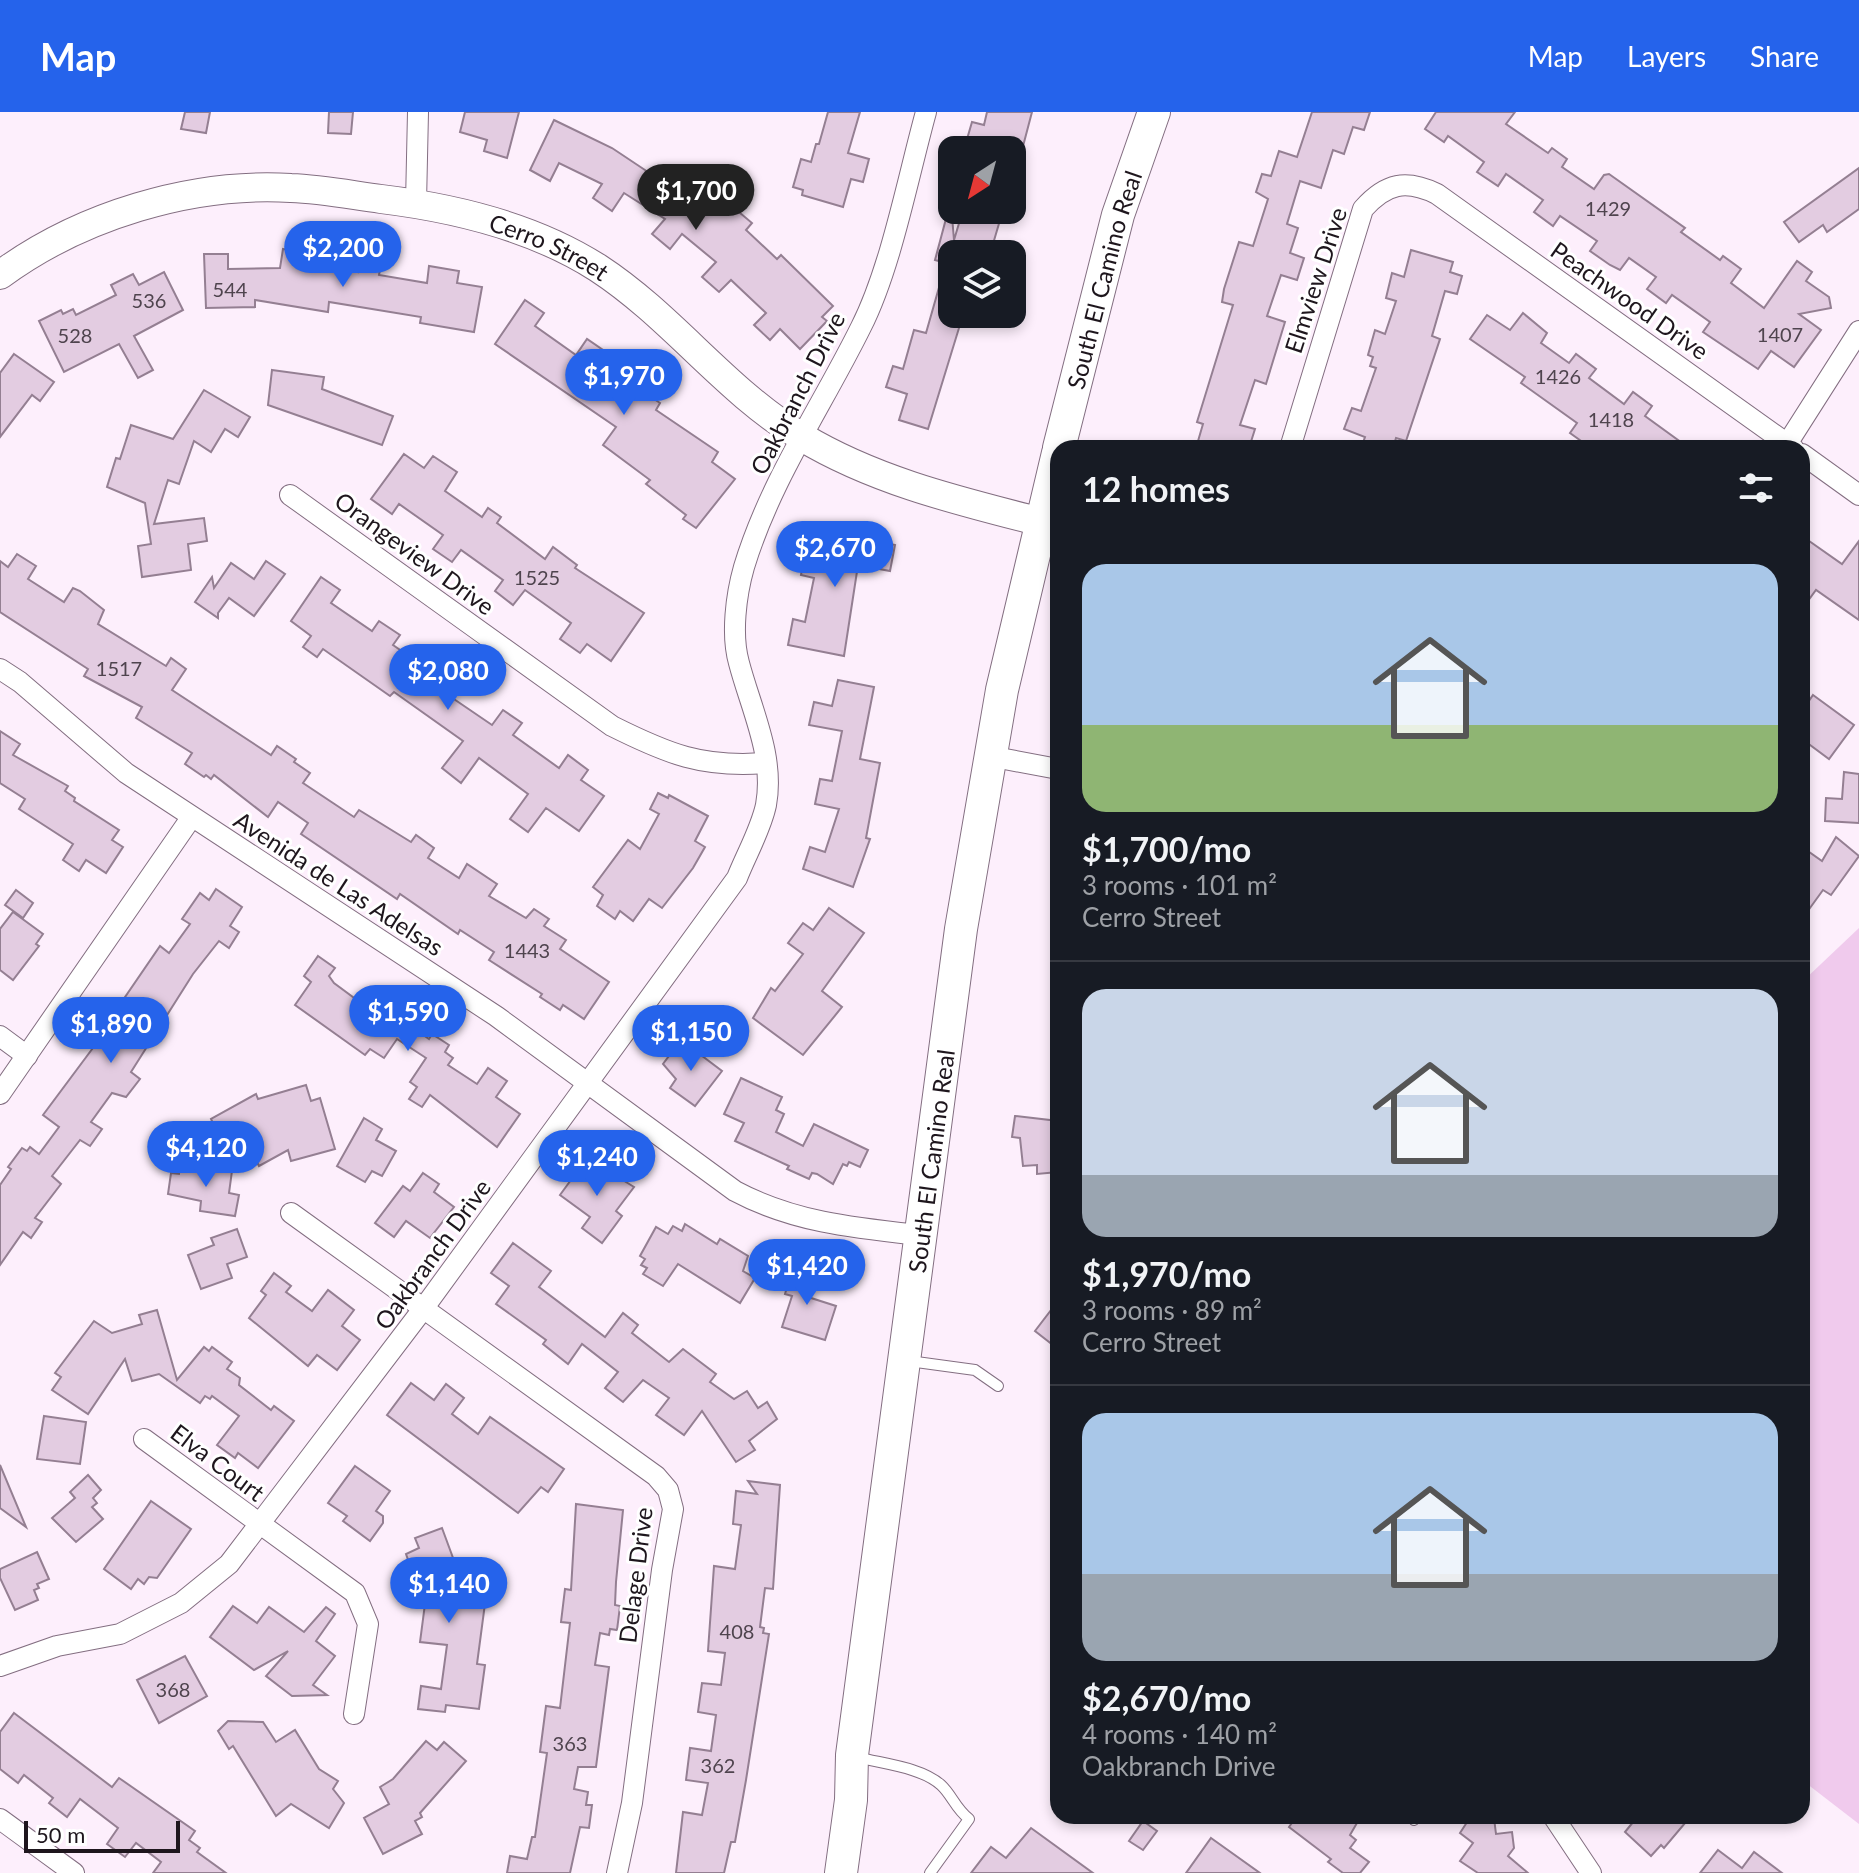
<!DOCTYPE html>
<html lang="en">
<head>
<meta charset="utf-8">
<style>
  :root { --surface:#171b24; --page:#20242c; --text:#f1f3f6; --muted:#9ea1a6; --line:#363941; --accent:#2563eb }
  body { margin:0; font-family:Lato,sans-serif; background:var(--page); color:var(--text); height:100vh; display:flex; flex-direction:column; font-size:30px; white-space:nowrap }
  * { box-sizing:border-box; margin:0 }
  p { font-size:26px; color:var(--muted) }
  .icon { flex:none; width:44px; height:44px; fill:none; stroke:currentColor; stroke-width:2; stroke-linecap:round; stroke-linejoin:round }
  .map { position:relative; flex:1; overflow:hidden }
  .panel { position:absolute; left:1050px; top:328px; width:760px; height:1384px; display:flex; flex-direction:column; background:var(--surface); border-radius:24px; box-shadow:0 4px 12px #0003 }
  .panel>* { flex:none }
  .needle { width:52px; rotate:216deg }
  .controls { position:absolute; left:938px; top:24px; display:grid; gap:16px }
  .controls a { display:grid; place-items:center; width:88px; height:88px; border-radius:16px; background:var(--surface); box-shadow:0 4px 12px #0003; font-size:40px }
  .scale { position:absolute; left:24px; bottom:20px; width:156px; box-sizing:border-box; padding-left:8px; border:4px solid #1e161d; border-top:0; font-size:22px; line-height:28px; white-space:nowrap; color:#1e161d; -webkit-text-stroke:6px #fff; paint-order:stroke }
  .price { position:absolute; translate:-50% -68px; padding:0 18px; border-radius:28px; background:var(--accent); color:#fff; font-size:26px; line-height:52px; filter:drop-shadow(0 2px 4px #0008) }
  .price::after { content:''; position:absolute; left:50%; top:48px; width:24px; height:18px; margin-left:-12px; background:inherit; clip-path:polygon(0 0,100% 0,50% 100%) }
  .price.current { background:#222; color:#fff }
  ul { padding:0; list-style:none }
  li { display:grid; align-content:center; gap:16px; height:424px; padding:0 32px }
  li+li { border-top:2px solid var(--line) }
  li span { display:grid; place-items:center; height:248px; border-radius:24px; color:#555 }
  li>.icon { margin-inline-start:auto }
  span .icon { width:144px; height:144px; fill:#fffc; stroke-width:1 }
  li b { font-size:34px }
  h2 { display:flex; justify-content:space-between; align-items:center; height:96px; padding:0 32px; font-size:34px }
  header { display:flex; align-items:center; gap:48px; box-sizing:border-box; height:112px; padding:0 40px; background:var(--accent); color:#fff }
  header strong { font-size:38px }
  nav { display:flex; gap:44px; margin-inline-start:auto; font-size:28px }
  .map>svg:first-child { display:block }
</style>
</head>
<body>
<header>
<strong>Map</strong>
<nav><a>Map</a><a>Layers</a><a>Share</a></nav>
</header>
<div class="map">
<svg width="1859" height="1761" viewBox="0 0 1859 1761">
  <rect width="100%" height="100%" fill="#fdeffc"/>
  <path fill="#f0caed" d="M1859,816v896l-57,-44v-798z"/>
  <g fill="#e3cce1" stroke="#947f92" stroke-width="2">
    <path d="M185,0h25l-4,21 -25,-4z"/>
    <path d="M329,0h24l-2,22 -23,-1z"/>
    <path d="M465,0h54l-12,46 -23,-7 3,-11 -27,-8z"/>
    <path d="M828,0h32l-12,41 21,6 -6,23 -12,-3 -8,28 -41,-12 1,-5 -10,-3 8,-28 10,3 5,-18h3z"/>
    <path d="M987,0h45l-10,38h-40l-17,-4 7,-24 12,3z"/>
    <path d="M1312,0h58l-6,18 -11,-3 -9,27 -11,-4 -12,38 -21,-7 -13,43 11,4 -8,25 14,5 -7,22 -16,-5 -14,41 18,6 -19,62 -11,-4 -15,45 15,4 -6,19h-53l7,-24 -6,-2 36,-117 -11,-3 2,-13 15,-47 14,4 15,-47 -12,-7 6,-18 9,2 8,-25 18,6z"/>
    <path d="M1436,0h79l-9,12 42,29 4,-5 15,11 -5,8 32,22 10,-14 5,-1 76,54 -4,4 39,28 3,-4 18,13 -10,14 33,25 33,-47 15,11 -6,9 23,16 2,11 -32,6 22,16 -27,37 -23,-16 -13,18 -55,-37 7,-10 -38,-27 -6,8 -19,-14 9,-12 -27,-19 -9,12 -10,-5 -20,-14 7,-10 -37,-25 -7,10 -19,-14 9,-12 -37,-26 -8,12 -21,-14 7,-10 -36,-26 -4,6 -19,-13z"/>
    <path d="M554,8l58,28 72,48 4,-5 15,12 11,-12 38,32 -6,7 31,29 4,-4 52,51 -11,11 5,4 -27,28 -20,-20 -10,11 -16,-15 12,-12 -35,-33 -12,12 -17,-15 14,-15 -34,-28 -12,15 -18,-15 13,-15 -41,-26 -12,18 -19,-13 9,-14 -43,-21 -9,18 -20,-11z"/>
    <path d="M1859,56v41l-32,23 -4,-7 -24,17 -15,-20z"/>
    <path d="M963,98h40l-13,44h-38v60l11,1 -35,114 -29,-9 8,-26 -21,-7 7,-21 10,3 11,-39 12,3 20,-70 -11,-3 12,-45 5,1 2,24z"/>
    <path d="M283,137l26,4 -2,11 51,8 2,-18 22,4 -3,17 48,8 2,-17 30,5 -2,12 25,4 -8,45 -54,-9 1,-6 -92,-15 -1,10 -73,-12v7l-49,1 -2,-54h24v15l52,-1z"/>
    <path d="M1411,138l42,12 -3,10 12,4 -5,18 -12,-3 -13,45 8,3 -34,102 -10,-3 -3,10h-32l4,-11 -21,-8 8,-21 9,3 15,-43 -6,-2 3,-9 -5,-2 7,-25 10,4 11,-33 -10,-3 6,-25 12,4z"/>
    <path d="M164,160l19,38 -49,26 19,34 -15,8 -19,-34 -55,28 -25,-51 22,-11 2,4 10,-5 3,6 40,-20 -5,-10 22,-11 6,11z"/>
    <path d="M525,188l19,13 -9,13 41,29 11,-16 19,13 -7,10 61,41 -4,7 62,42 -6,10 23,17 -39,49 -13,-9 3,-4 -40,-31 4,-4 -47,-35 13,-18 -121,-83z"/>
    <path d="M1523,201l24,20 -6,10 28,20 7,-9 20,15 -7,9 35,26 9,-12 19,14 -7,10 44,32h-98l-21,-15 7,-10 -56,-40 4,-6 -55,-38 17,-24 23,15z"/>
    <path d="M14,242l40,28 -14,19 -8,-6 -32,42v-64z"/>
    <path d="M272,258l52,7 -2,12 71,27 -11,29 -114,-40z"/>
    <path d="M204,278l46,27 -12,20 -13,-8 -14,23 -17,-11 -15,43 -11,-4 -14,44 50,-6 3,23 -19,3 3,26 -49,7 -4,-31 13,-2 -6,-41 -38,-16 9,-29 4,1 11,-34 42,14z"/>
    <path d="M404,342l20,14 9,-12 24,16 -12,19 37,26 6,-9 13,9 -4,6 48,36 8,-12 24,18 -2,3 69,45 -33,48 -24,-17 -7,9 -20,-14 11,-16 -46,-33 -12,15 -18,-14 8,-11 -42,-30 -9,12 -19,-13 10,-14 -44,-31 -7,10 -21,-15z"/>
    <path d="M825,417l70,16 -5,26 -32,-6 -14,91 -56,-11 5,-26 12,3 9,-44 -13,-3 4,-23 15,3z"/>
    <path d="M1802,424l40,28 17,-23v79l-43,-30 -14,19z"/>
    <path d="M17,442l19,12 -8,13 36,23 9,-14 7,3 24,19 -6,14 68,42 5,-8 15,11 -14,21 99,65 6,-9 19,13 -2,3 16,11 -7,10 51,34 5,-7 52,32 5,-7 18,13 -6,10 31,20 8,-14 30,20 -8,12 37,22 8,-9 15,10 -5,7 22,14 -6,9 49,33 -25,37 -21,-14 -3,5 -20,-13 2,-3 -53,-34 5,-8 -34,-22 -2,4 -58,-40 -3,5 -96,-65 7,-11 -30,-21 -10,15 -54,-42 -3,4 -5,-4 -2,2 -19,-13 7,-11 -56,-35 6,-11 -58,-31 4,-7 -88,-57v-51l8,6z"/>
    <path d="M266,449l19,13 -31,42 -25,-18 -11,15v5l-23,-16 17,-25 2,11 17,-25 23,16z"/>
    <path d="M321,465l19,13 -9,13 41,28 7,-10 21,14 -7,10 42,29 7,-11 19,13 -13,19 44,30 11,-15 19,13 -9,12 46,33 9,-13 20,15 -7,10 23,16 -25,35 -33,-23 -18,24 -18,-13 18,-25 -49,-36 -18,25 -19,-15 21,-27 -69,-49 -4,4 -67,-47 -6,8 -14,-10 8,-11 -20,-15z"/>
    <path d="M838,568l36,7 -14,72 20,4 -14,75 4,1 -17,48 -50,-18 7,-22 15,5 14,-43 -24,-5 5,-25 12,2 10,-50 -33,-6 5,-23 18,4z"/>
    <path d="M1813,583l41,30 -25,34 -27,-20v-28z"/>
    <path d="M0,619l20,13 -7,11 55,31 -3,5 10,7 -1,3 45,29 -7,10 11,7 -17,26 -20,-13 -7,11 -16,-11 10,-16 -54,-35 6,-10 -25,-16z"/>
    <path d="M1844,660l15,2v49l-34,-2 1,-23 16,1z"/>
    <path d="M658,681l10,5 1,-3 39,21 -13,25 10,6 -12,21 -31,40 -13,-9 -16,22 -13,-10 -5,8 -18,-13 6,-11 -10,-8 35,-47 12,9 19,-35 -9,-5z"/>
    <path d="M1836,725l23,19 -28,39 -8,-5 -21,29v-72l20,14z"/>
    <path d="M216,777l26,18 -12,19 9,6 -10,16 -10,-7 -26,33 -62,98 9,7 -14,18 -14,-4 -21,29 11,7 -12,17 -10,-6 -28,36 9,8 -26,34 7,4 -11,16 -8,-6 -23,33v-80l11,-16 -3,-2 14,-19 5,3 3,-4 9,7 20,-27 -16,-12 70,-94 -3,-2 50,-73 9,7 21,-29 -8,-5 18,-26 9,7z"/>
    <path d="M16,778l17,13 -10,15 -18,-13z"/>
    <path d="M829,796l35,25 -42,58 20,16 -39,48 -50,-37 18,-30 4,3 28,-37 -15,-11 15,-20 10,7z"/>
    <path d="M13,800l30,22 -7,10 3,2 -26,34 -13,-10v-41z"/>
    <path d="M318,844l17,12 -6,8 5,7 27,20 6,-9 62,45 3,-5 17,11 -4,7 8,6 -5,7 29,19 11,-16 19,13 -11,16 24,17 -23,33 -67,-52 -8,12 -13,-8 8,-12 -7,-5 16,-24 -29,-19 -13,19 -14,-9 -5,6 -70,-50 16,-23 -7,-6z"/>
    <path d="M681,928l41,31 -27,35 -25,-18 6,-9 -13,-15z"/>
    <path d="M741,966l41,19 -6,13 8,4 -8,18 27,14 11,-22 54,26 -8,17 -11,-5 -2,4 -4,-2 -10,20 -16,-10 -5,-1 -3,6 -22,-10 2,-3 -54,-25 9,-18 -20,-9z"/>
    <path d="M306,973l5,16 9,-3 15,51 -44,12 -3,-11 -29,16 -4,-8 -21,11 -23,-50 45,-25 2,5z"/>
    <path d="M1015,1004l43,5v51l-21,2v-9l-14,1 -3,-28 -8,-1z"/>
    <path d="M364,1006l18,11 -6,11 20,11 -14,25 -10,-5 -7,11 -28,-16z"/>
    <path d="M587,1046l47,29 -18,24 6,5 -20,27 -20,-15 8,-11 -30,-22z"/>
    <path d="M180,1053l52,6 -3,22 10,2 -4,21 -35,-5 1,-10 -33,-7 3,-21 8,1z"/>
    <path d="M423,1061l16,11 -5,8 20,15 -24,31 -24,-17 -12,16 -19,-14 28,-37 7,5z"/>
    <path d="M685,1112l32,20 3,-5 28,17 -5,15 12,7 -15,25 -62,-39 -15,22 -20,-12 4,-6 -6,-3 4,-6 -5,-3 16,-29 12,7 5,-8 9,5z"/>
    <path d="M237,1117l10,28 -20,7 5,14 -31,11 -13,-34 26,-10 -3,-7z"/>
    <path d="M513,1131l38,28 -12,16 66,50 18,-24 15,12 -6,8 37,29 14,-13 33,25 -6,8 24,17 13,-8 11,17 9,-6 10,17 -28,22 6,9 -19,12 -34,-51 -18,24 -28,-20 13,-17 -26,-18 -20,22 -18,-14 13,-16 -36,-28 -14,20 -25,-20 3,-4 -50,-36 13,-18 -18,-13z"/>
    <path d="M793,1155l22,7 -7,23 28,9 -11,34 -43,-13 10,-31 -7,-2z"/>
    <path d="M274,1161l17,13 -5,6 26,19 16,-21 26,20 -12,16 18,14 -23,30 -20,-15 -9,11 -59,-48 17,-23 -5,-4z"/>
    <path d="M1058,1189v48l-23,-18z"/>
    <path d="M157,1198l20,70 27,-33 5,4 3,-4 20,15 -5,7 13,9 -1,7 32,25 3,-4 20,15 -36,47 -20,-15 -3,5 -18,-13 22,-29 -27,-20 -2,3 -5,-3 -5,7 -41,-29 -27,7 -7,-22 -37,55 -36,-24 9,-13 -6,-4 39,-52 18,12 30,-9 -3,-9z"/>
    <path d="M411,1271l23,17 12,-16 18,14 -12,16 26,20 12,-17 74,52 -16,23 -7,-5 -23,26 -131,-98z"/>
    <path d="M44,1304l42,6 -6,42 -43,-5z"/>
    <path d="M0,1353l26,62 -26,-19z"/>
    <path d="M355,1354l35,25 -14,20 7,5v7l-13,18 -27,-20 4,-5 -19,-13z"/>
    <path d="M88,1363l13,15 -8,8 4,5 -5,4 11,12 -27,23 -24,-24 23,-20 -5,-6z"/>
    <path d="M748,1369l32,4 -7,104 -8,-1 -5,39 4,1 -1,5 6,1 -23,146 -11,62h-4l-7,31h-48l7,-61 19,3 6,-32 -22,-3 4,-32 21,3 5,-36 -18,-3 4,-29 19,2 4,-32 -17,-2 6,-85 21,3 6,-44 -8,-1 3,-33 21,3z"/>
    <path d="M151,1389l40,28 -34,49 -8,-1 -5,7 -6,-5 -7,10 -27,-20z"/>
    <path d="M576,1392l47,6 -7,72 -1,23 5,1 -3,24 -7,-1 -1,6 -9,-2 -5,32 14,2 -13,100h-18l-4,22 14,3 -2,13h6l-3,23 -9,-1 -10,46h-63l3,-17 17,3 5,-22h3l12,-84 -7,-1 6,-46 14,2 10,-85 -9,-1 4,-33 6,1z"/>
    <path d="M442,1416l24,65 20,3 -9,68 8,1 -6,44 -33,-4 -1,7 -27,-3 3,-23 20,3 6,-44 -27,-3 8,-61 -11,4 -11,-31 13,-6 -4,-10z"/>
    <path d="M37,1440l12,27 -12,5 2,4 -5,2 4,10 -23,10 -15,-32v-9z"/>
    <path d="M233,1494l24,17 12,-16 35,25 22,-25 9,7 -19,27 19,15 -22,29 14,10 -35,1 -26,-20 22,-25 -34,19 -44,-33z"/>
    <path d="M185,1544l22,40 -48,27 -22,-43z"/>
    <path d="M14,1601l98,74 7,-9 76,53 -6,9 11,8 -3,4 29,21h-73l8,-11 -25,-19 -11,14 -18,-13 11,-16 -38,-29 -13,18 -18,-14 4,-5 -29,-23 -6,8 -18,-14v-37z"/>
    <path d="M228,1609l35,1 13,20 19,-12 24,39 19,12 -5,8 11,14 -15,25 -38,-24 -15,12 -43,-70 -4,3 -11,-18z"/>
    <path d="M426,1629l11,9 7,-8 22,19 -46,52 2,4 -7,4 7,13 -39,20 -19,-36 25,-14 -9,-17 13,-8z"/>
    <path d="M1297,1704h64l-11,19 6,5 -6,8 19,14 -9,11h-17l-15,-11 3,-3 -42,-32z"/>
    <path d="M1471,1704l23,2 2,16 16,-2 2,16 -6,8 20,17h-50l-18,-12 13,-18 -13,-10z"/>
    <path d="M1638,1704h53l-27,32 -3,-3 -10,11 -26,-24z"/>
    <path d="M1143,1709l14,10 -14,19 -14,-9z"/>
    <path d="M1031,1716l62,45h-122l20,-26 15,11z"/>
    <path d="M1211,1726l49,35h-74z"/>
    <path d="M1718,1738l24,18 12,-16 28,21h-82z"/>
  </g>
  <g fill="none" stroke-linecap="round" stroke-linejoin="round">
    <defs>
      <g id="lane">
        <path d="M909,1249l66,9 23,16"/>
        <path d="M857,1645c26,7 64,10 84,28 11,10 14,23 28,34l-39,54"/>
        <path d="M1414,1708l3,-4"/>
      </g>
      <g id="street">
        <path d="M416,91l2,-91"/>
        <path d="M1787,332l72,-113"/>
        <path d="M1290,336l73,-239c23,-26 43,-30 74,-15l356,254"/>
        <path d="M1802,342l57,41"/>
        <path d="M290,383l322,231c56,28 90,42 154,37"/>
        <path d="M0,557l20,13 106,91 370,243 239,175c58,31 119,37 184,44"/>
        <path d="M989,644l69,13"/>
        <path d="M0,924l27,20"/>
        <path d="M0,982l191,-276"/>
        <path d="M291,1101l365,263 12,14 5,19 -11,61 -30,233 -15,70"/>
        <path d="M144,1327l211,154 13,31 -14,90"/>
        <path d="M0,1554l57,-20 63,-12 61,-31 48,-39 194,-255 314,-431c9,-23 24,-49 29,-73 9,-49 -15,-96 -27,-142 -8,-28 -3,-68 5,-96 26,-86 78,-161 117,-240 30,-59 47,-150 65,-215"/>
        <path d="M1553,1704l38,57"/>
        <path d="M0,1707l74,54"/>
      </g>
      <g id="secondary">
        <path id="s1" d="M0,163c80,-59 191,-93 291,-87 30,1 60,7 90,11 74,9 153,28 217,69 75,49 127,123 204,169 73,44 157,64 239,85"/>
      </g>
      <g id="primary">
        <path id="s2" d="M1059,336l59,-233 36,-103"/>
        <path id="s3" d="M841,1761l10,-73 1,-45 109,-826 41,-239 56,-237"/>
      </g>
    </defs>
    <use href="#lane" stroke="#836e81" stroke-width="12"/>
    <use href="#street" stroke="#836e81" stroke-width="22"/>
    <use href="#secondary" stroke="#836e81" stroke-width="30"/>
    <use href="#primary" stroke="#836e81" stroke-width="34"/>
    <use href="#lane" stroke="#fff" stroke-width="10"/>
    <use href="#street" stroke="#fff" stroke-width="20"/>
    <use href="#secondary" stroke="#fff" stroke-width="28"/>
    <use href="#primary" stroke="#fff" stroke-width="32"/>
  </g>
  <g text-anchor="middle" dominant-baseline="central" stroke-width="6" stroke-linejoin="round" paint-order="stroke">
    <g font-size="20" fill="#4f444e">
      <text x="1608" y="96">1429</text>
      <text x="230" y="177">544</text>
      <text x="149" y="188">536</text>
      <text x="1780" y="222">1407</text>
      <text x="75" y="223">528</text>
      <text x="1558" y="264">1426</text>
      <text x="1611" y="307">1418</text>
      <text x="537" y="465">1525</text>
      <text x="119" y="556">1517</text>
      <text x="527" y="838">1443</text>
      <text x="737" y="1519">408</text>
      <text x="173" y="1577">368</text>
      <text x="570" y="1631">363</text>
      <text x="718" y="1653">362</text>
    </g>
    <g font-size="24" fill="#1e161d" stroke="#fff">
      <text stroke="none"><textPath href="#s1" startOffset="576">Cerro Street</textPath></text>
      <text stroke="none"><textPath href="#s2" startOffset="174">South El Camino Real</textPath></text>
      <text transform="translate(1315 168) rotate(-72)">Elmview Drive</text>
      <text transform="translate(1630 188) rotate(35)">Peachwood Drive</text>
      <text transform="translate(797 281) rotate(-63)">Oakbranch Drive</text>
      <text transform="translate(415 441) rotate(36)">Orangeview Drive</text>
      <text transform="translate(339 771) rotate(33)">Avenida de Las Adelsas</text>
      <text stroke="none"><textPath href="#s3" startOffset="718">South El Camino Real</textPath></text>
      <text transform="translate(432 1142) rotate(-54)">Oakbranch Drive</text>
      <text transform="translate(218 1350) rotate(37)">Elva Court</text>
      <text transform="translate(635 1463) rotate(-83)">Delage Drive</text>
    </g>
  </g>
</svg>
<div class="controls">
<a><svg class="needle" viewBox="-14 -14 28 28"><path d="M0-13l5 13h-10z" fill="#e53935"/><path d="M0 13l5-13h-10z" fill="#9ea1a6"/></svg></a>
<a><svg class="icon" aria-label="layers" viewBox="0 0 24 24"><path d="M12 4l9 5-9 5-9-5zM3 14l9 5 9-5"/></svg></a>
</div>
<div class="scale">50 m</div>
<b class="price current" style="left:696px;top:120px">$1,700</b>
<b class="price" style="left:343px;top:177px">$2,200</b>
<b class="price" style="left:624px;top:305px">$1,970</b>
<b class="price" style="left:835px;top:477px">$2,670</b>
<b class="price" style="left:448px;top:600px">$2,080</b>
<b class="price" style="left:408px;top:941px">$1,590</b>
<b class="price" style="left:111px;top:953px">$1,890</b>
<b class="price" style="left:691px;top:961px">$1,150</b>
<b class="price" style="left:206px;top:1077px">$4,120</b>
<b class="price" style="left:597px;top:1086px">$1,240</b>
<b class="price" style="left:807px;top:1195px">$1,420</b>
<b class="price" style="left:449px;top:1513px">$1,140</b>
<section class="panel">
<h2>12 homes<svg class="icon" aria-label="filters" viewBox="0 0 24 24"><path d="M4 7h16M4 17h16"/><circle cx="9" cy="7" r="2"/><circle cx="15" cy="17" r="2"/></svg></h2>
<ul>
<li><span style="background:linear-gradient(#a9c7e8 65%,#8fb573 0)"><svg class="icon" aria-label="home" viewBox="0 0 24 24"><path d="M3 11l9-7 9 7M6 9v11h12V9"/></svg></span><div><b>$1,700/mo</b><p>3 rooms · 101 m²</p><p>Cerro Street</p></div></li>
<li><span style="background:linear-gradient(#c9d6e8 75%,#9aa5b1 0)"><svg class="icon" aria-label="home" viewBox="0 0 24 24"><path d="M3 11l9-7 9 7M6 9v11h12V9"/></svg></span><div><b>$1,970/mo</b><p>3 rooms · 89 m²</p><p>Cerro Street</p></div></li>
<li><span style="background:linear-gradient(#a9c7e8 65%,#9aa5b1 0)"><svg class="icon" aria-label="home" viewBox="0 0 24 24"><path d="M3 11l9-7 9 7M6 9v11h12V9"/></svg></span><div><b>$2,670/mo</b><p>4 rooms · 140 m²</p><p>Oakbranch Drive</p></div></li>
</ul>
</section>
</div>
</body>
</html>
